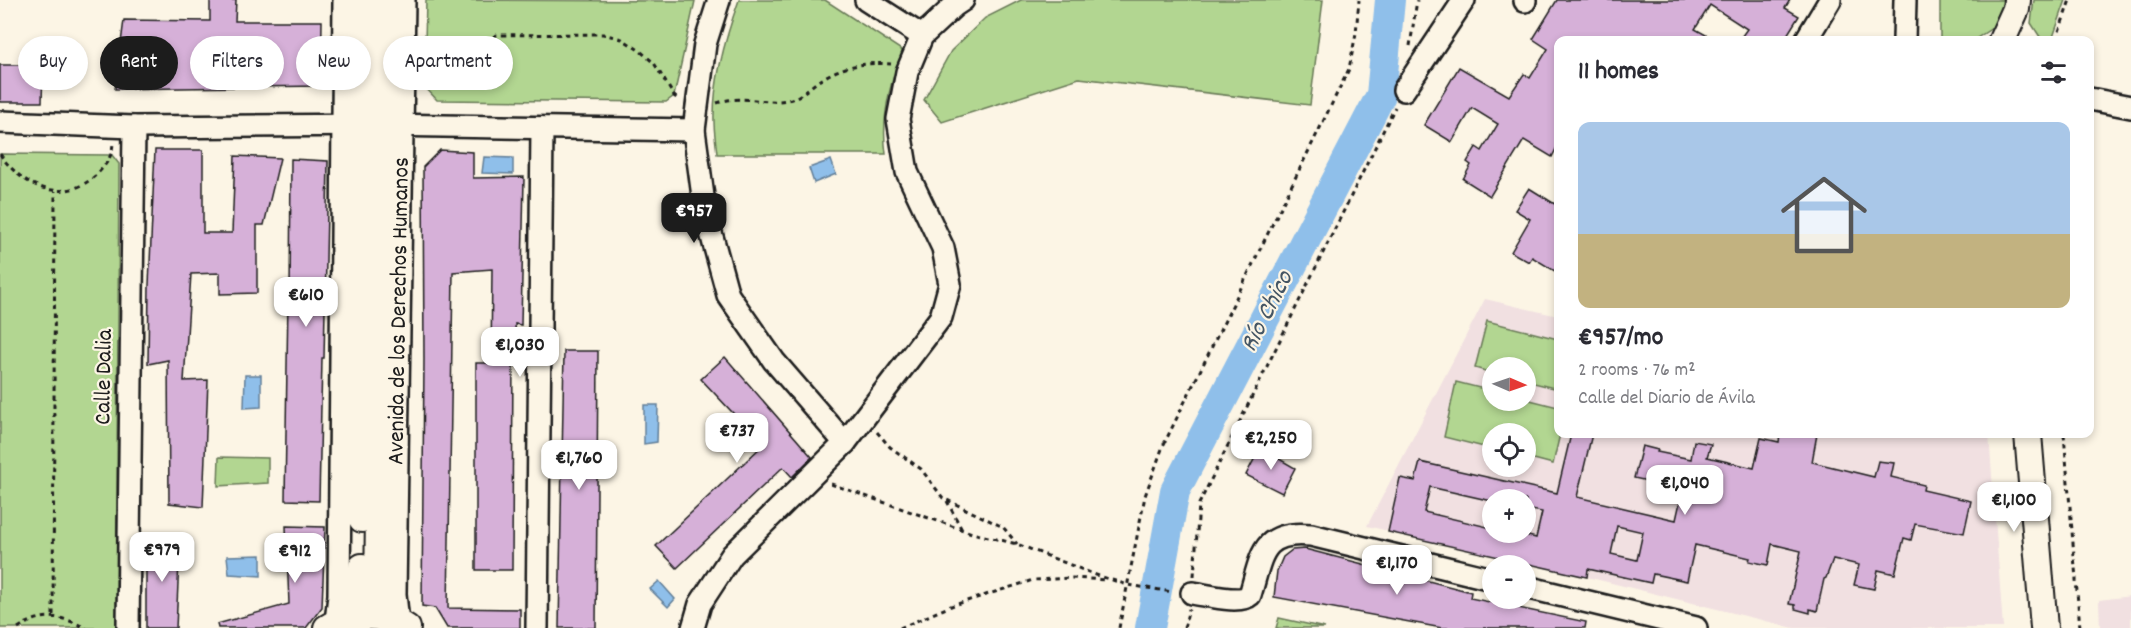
<!DOCTYPE html>
<html lang="en">
<head>
<meta charset="utf-8">
<style>
  :root { --surface:#fff; --page:#f7f7f7; --text:#2b2b33; --muted:#7c7c81; --accent:#1c1c1c }
  body { margin:0; font-family:Dekko,sans-serif; background:var(--page); color:var(--text); height:100vh; display:flex; flex-direction:column; font-size:22px; white-space:nowrap }
  * { box-sizing:border-box; margin:0 }
  p { font-size:20px; color:var(--muted) }
  .icon { flex:none; width:33px; height:33px; fill:none; stroke:currentColor; stroke-width:2; stroke-linecap:round; stroke-linejoin:round }
  .map { position:relative; flex:1; overflow:hidden }
  .sheet { position:absolute; left:1554px; top:36px; width:540px; height:402px; display:flex; flex-direction:column; background:var(--surface); border-radius:12px; box-shadow:0 3px 9px #0003 }
  .sheet>* { flex:none }
  .banner { position:absolute; left:18px; top:36px; width:570px; height:54px; display:flex; gap:12px }
  .needle { width:39px; rotate:92deg }
  .fabs { position:absolute; left:1482px; top:357px; display:grid; gap:12px }
  .fabs a { display:grid; place-items:center; width:54px; height:54px; border-radius:50%; background:var(--surface); box-shadow:0 3px 9px #0003; font-size:30px }
  .price { position:absolute; translate:-50% -51px; padding:0 14px; border-radius:12px; background:#fff; color:#222; font-size:20px; line-height:39px; filter:drop-shadow(0 2px 3px #0008) }
  .price::after { content:''; position:absolute; left:50%; top:36px; width:18px; height:14px; margin-left:-9px; background:inherit; clip-path:polygon(0 0,100% 0,50% 100%) }
  .price.selected { background:var(--accent); color:#fff }
  ul { padding:0; list-style:none }
  li { display:grid; align-content:center; gap:12px; height:318px; padding:0 24px }
  li span { display:grid; place-items:center; height:186px; border-radius:12px; color:#555 }
  li>.icon { margin-inline-start:auto }
  span .icon { width:108px; height:108px; fill:#fffc; stroke-width:1 }
  li b { font-size:26px }
  h2 { display:flex; justify-content:space-between; align-items:center; height:72px; padding:0 24px; font-size:26px }
  .chip { padding:0 21px; border-radius:27px; background:var(--surface); box-shadow:0 3px 9px #0003; font-size:21px; line-height:54px }
  .chip.selected { background:var(--accent); color:#fff }
  .map>svg:first-child { display:block }
</style>
</head>
<body>
<div class="map">
<svg width="2131" height="628" viewBox="0 0 2131 628">
  <rect width="100%" height="100%" fill="#fcf5e5"/>
  <filter id="ink" filterUnits="userSpaceOnUse"><feTurbulence type="fractalNoise" baseFrequency=".0167" numOctaves="2"/><feDisplacementMap in="SourceGraphic" scale="12" xChannelSelector="R" yChannelSelector="G"/><feConvolveMatrix kernelMatrix="1 2 1 2 8 2 1 2 1" color-interpolation-filters="sRGB"/></filter>
  <g filter="url(#ink)">
    <g fill="#f1e0e1" fill-rule="evenodd">
      <path d="M1485,299l73,17v118h431l14,194h-209l-207,-51 -220,-51zM1492,368h34v32h-34zM1492,434h34v32h-34zM1492,500h34v32h-34z"/>
      <path d="M2131,596v32h-31l-1,-28z"/>
    </g>
    <g fill="#b2d691" stroke="#677956" stroke-width="1.5">
      <path d="M426,0l269,1 -21,95 -8,6 -229,-2 -13,-14z"/>
      <path d="M739,0h86l78,51c-14,33 -22,67 -17,103h-169c-1,-11 -3,-22 -3,-33 -1,-39 12,-85 25,-121z"/>
      <path d="M1021,0h302l-13,105 -231,-27 -137,44 -18,-22 27,-49 34,-33z"/>
      <path d="M1940,0h65l-4,22 -27,18h-34z"/>
      <path d="M2034,0h32l-14,40h-10l-11,-17z"/>
      <path d="M0,154l112,1 7,9 -3,464h-116z"/>
      <path d="M1487,321l71,18v50l-32,-8v-13h-34v5l-17,-5z"/>
      <path d="M1456,382l36,9v9h34v-1l32,8 2,27 -7,30 -27,-7v-23h-34v15l-48,-12z"/>
      <path d="M219,457l49,1v25l-50,3z"/>
      <path d="M1279,618l46,10h-49z"/>
    </g>
    <g fill="#8fbfea" stroke="#617e98" stroke-width="1.5">
      <path d="M484,157l29,1v16l-31,-1z"/>
      <path d="M831,160l5,14 -22,9 -5,-15z"/>
      <path d="M245,375h16v32l-17,1z"/>
      <path d="M644,405h14l-1,37 -13,2z"/>
      <path d="M261,555v21l-32,-2 -2,-18z"/>
      <path d="M659,581l16,18 -7,8 -18,-18z"/>
    </g>
    <g fill="none" stroke-linecap="round" stroke-linejoin="round">
      <path stroke="#8fbfea" stroke-width="30" d="M1150,628l25,-137 206,-396 9,-95"/>
    </g>
    <g fill="#d6b0d8" stroke="#1c1c1c" stroke-width="1.5" fill-rule="evenodd">
      <path d="M210,0h26l-1,21h87l-1,65 -206,3 9,-69 86,1z"/>
      <path d="M1557,0h233l-5,8 14,8 -15,24h-45l8,-11 -37,-24 -15,24 20,11h-157v105l-6,12 -28,-17 -34,56 -27,-17 8,-14 -4,-3 9,-15 6,4 16,-27 -26,-16 -20,34 -28,-17 35,-58 50,29 15,-22 6,4 18,-29 -15,-10z"/>
      <path d="M0,65h43l-1,37h-42z"/>
      <path d="M155,150h48v83h29l3,-77 45,2 -16,67h-7v68l-37,1v-21l-29,1 -7,107 24,-1 -5,127 -34,-4 -1,-143 -20,4 1,-79z"/>
      <path d="M440,150l33,2v26l51,-1 -3,148 -6,-1 1,19h-3l-1,227h-36v-207h15l1,-94 -39,3 -5,336 72,1v19h-73l-12,-20 -13,-2 2,-247 -1,-192z"/>
      <path d="M291,159l37,2 -4,197h-2l-3,143 -34,-1 3,-202h2z"/>
      <path d="M1529,188l29,18v67l-26,-16 -3,5 -18,-10 19,-33 -15,-9z"/>
      <path d="M564,351h34l-2,277h-37z"/>
      <path d="M725,357l87,100 -20,20 -9,-10 -106,101 -21,-22 107,-101 -62,-66z"/>
      <path d="M1571,434h21l-15,63 99,23 7,-31 -49,-11 8,-32 16,4 -1,2 34,7 3,-18 17,3 -4,13 47,11 7,-30 18,4 1,-8h37l-5,28 62,15 4,-16 16,2 -3,14 33,8 -1,5 48,11 -7,32 -49,-9 -4,16 -7,-2 -9,36 -17,-4 -4,19 -20,-4 5,-20 -26,-6 -7,19 -2,1 -7,32 -7,-2v4l-15,-4v-4l-6,-1 12,-53 -29,-7 -4,21 -19,-4 1,-3 -55,-13 -8,36 -34,-7 -2,9 -63,-14 -1,8 -199,-45 12,-54 15,3 5,-19 137,31zM1430,487l62,14v-1h34v9l16,3 -6,26 -23,-6h-21v-4l-68,-16zM1617,526l26,6 -6,28 -26,-6z"/>
      <path d="M1260,448l35,20 -13,25 -36,-18z"/>
      <path d="M286,526l39,1 -3,80 -16,21h-88l-1,-4 72,-20z"/>
      <path d="M180,538l-4,90h-30v-86z"/>
      <path d="M1305,549l166,43 -1,6 116,24 -1,6h-143l-168,-31 3,-26 6,-14 9,-7z"/>
    </g>
    <g fill="none" stroke-linecap="round" stroke-linejoin="round">
      <defs>
        <g id="minor">
          <path d="M719,0l-14,44 -11,86 11,81 23,84 46,66 71,82"/>
          <path d="M866,0l56,36"/>
          <path d="M1525,1v-1"/>
          <path d="M1806,40l24,-40"/>
          <path d="M1904,40l1,-40"/>
          <path d="M1404,90l60,-90"/>
          <path d="M2090,99l41,8"/>
          <path d="M0,122l134,5 250,-2 310,5"/>
          <path d="M1526,587l170,41"/>
          <path d="M1192,593c15,2 48,11 58,2 12,-39 11,-65 61,-60l181,44"/>
          <path d="M336,622l3,-27 5,-595"/>
          <path d="M398,622l-3,-28 9,-594"/>
          <path d="M128,628l6,-501"/>
          <path d="M537,628l5,-500"/>
          <path d="M693,628l7,-24 32,-49 113,-112 96,-126 9,-33 -7,-36 -36,-76 -9,-53 9,-47 15,-36 32,-30 9,-6"/>
        </g>
        <g id="major">
          <path d="M2002,40l14,-31 1,-9"/>
          <path d="M2028,434l16,194"/>
          <path d="M362,519v-394l2,-125"/>
          <path d="M359,616l3,-20v-29"/>
          <path d="M382,617l-4,-21 7,-596"/>
          <path d="M327,628c25,-16 56,-16 80,0"/>
        </g>
      </defs>
      <use href="#minor" stroke="#1c1c1c" stroke-width="26"/>
      <use href="#major" stroke="#1c1c1c" stroke-width="30"/>
      <g stroke="#1c1c1c" stroke-width="3" stroke-dasharray="4.5 4.5" stroke-linecap="butt">
        <path d="M2056,40l14,-40"/>
        <path d="M1410,46l7,-46"/>
        <path d="M420,86c20,-1 31,-22 44,-33 9,-9 22,-13 33,-18l106,-1 19,5 17,11 15,13 20,33 5,4"/>
        <path d="M717,103c27,-10 54,4 77,-5 8,-3 16,-11 23,-16 23,-16 46,-20 74,-18"/>
        <path d="M0,154c23,35 67,52 99,18 9,-10 13,-16 14,-29"/>
        <path d="M877,432l13,15 31,22 22,29 60,29 14,17"/>
        <path d="M2064,434l16,194"/>
        <path d="M831,484l141,49 45,11 79,31 32,10 45,7"/>
        <path d="M947,501l15,29"/>
        <path d="M1194,576l5,-72 196,-397"/>
        <path d="M53,615l2,-424"/>
        <path d="M18,628c25,-16 42,-13 68,0"/>
        <path d="M900,628l51,-22 82,-26 39,-2 33,2"/>
        <path d="M1119,628l26,-132 18,-50 186,-377 7,-36 3,-33"/>
        <path d="M1184,628l5,-19"/>
      </g>
      <use href="#minor" stroke="#fcf5e5" stroke-width="21"/>
      <use href="#major" stroke="#fcf5e5" stroke-width="26"/>
    </g>
  </g>
  <g text-anchor="middle" dominant-baseline="central" stroke-width="4.5" stroke-linejoin="round" paint-order="stroke">
    <g font-size="24" fill="#1c1c1c" stroke="#fcf5e5">
      <text transform="translate(400 311) rotate(-89)">Avenida de los Derechos Humanos</text>
      <text transform="translate(105 377) rotate(-89)">Calle Dalia</text>
    </g>
    <g font-size="26" font-style="italic" fill="#445564" stroke="#fcf5e5">
      <text transform="translate(1268 312) rotate(-63)">Río Chico</text>
    </g>
  </g>
</svg>
<div class="fabs">
<a><svg class="needle" viewBox="-14 -14 28 28"><path d="M0-13l5 13h-10z" fill="#e53935"/><path d="M0 13l5-13h-10z" fill="#7c7c81"/></svg></a>
<a><svg class="icon" aria-label="locate" viewBox="0 0 24 24"><circle cx="12" cy="12" r="6"/><path d="M12 2v4M12 18v4M2 12h4M18 12h4"/></svg></a>
<a>+</a>
<a>−</a>
</div>
<b class="price selected" style="left:694px;top:244px">€957</b>
<b class="price" style="left:306px;top:328px">€610</b>
<b class="price" style="left:520px;top:378px">€1,030</b>
<b class="price" style="left:737px;top:464px">€737</b>
<b class="price" style="left:1271px;top:471px">€2,250</b>
<b class="price" style="left:579px;top:491px">€1,760</b>
<b class="price" style="left:1685px;top:516px">€1,040</b>
<b class="price" style="left:2014px;top:533px">€1,100</b>
<b class="price" style="left:162px;top:583px">€979</b>
<b class="price" style="left:295px;top:584px">€912</b>
<b class="price" style="left:1397px;top:596px">€1,170</b>
<div class="banner">
<a class="chip">Buy</a>
<a class="chip selected">Rent</a>
<a class="chip">Filters</a>
<a class="chip">New</a>
<a class="chip">Apartment</a>
</div>
<section class="sheet">
<h2>11 homes<svg class="icon" aria-label="filters" viewBox="0 0 24 24"><path d="M4 7h16M4 17h16"/><circle cx="9" cy="7" r="2"/><circle cx="15" cy="17" r="2"/></svg></h2>
<ul>
<li><span style="background:linear-gradient(#a9c7e8 60%,#c2b280 0)"><svg class="icon" aria-label="home" viewBox="0 0 24 24"><path d="M3 11l9-7 9 7M6 9v11h12V9"/></svg></span><div><b>€957/mo</b><p>2 rooms · 76 m²</p><p>Calle del Diario de Ávila</p></div></li>
</ul>
</section>
</div>
</body>
</html>
